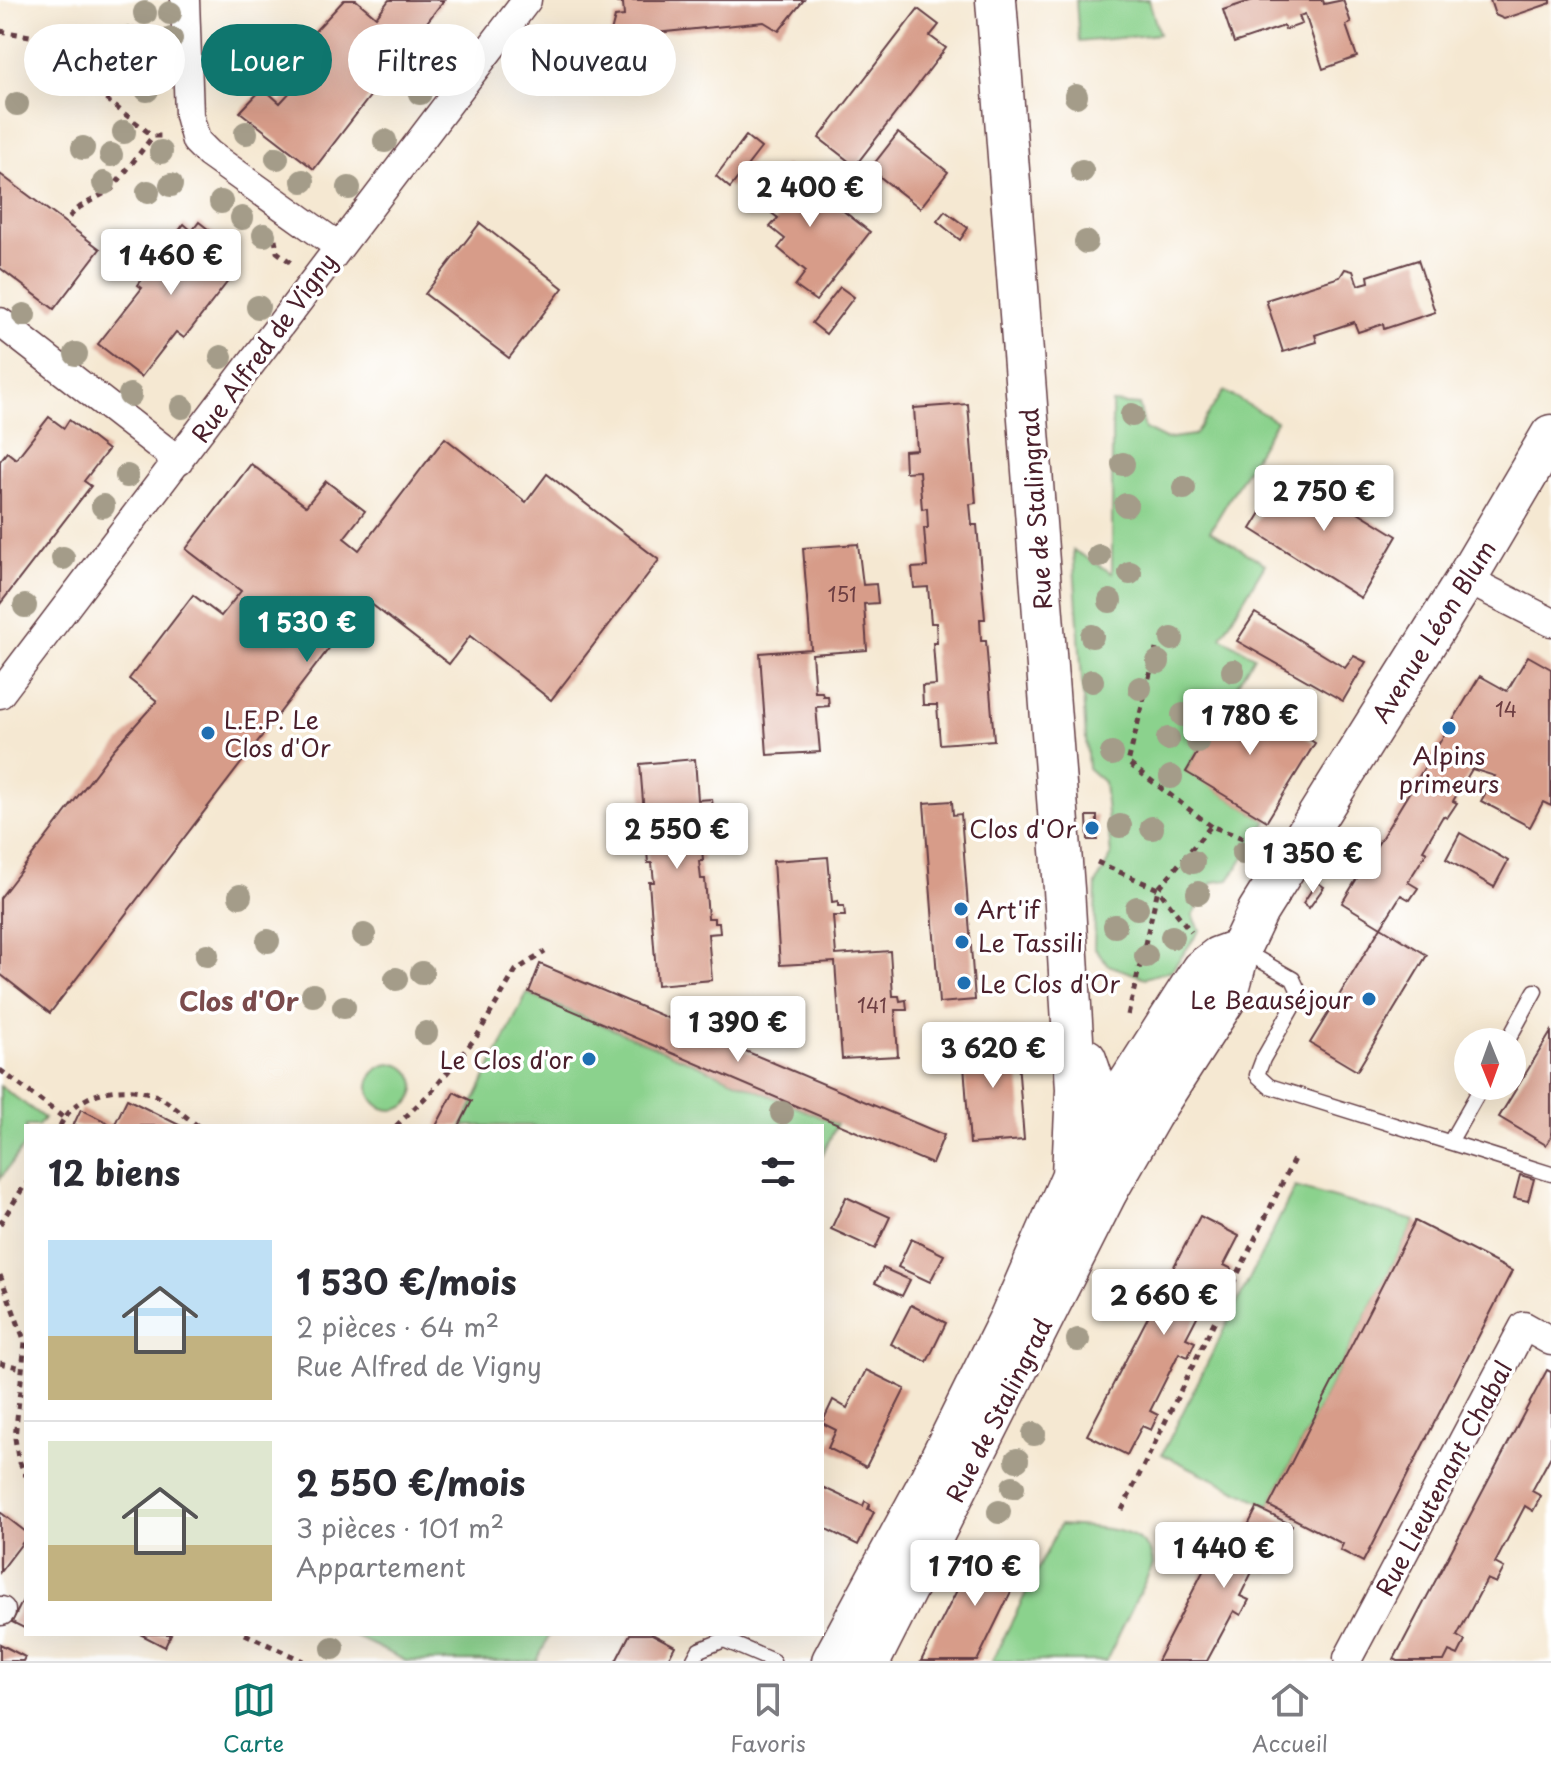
<!DOCTYPE html>
<html lang="fr">
<head>
<meta charset="utf-8">
<style>
  :root { --surface:#fff; --page:#f7f7f7; --text:#2b2b33; --muted:#7c7c81; --line:#e1e1e2; --accent:#0f766e }
  body { margin:0; font-family:"Playpen Sans",sans-serif; background:var(--page); color:var(--text); height:100vh; display:flex; flex-direction:column; font-size:30px; white-space:nowrap }
  * { box-sizing:border-box; margin:0 }
  p { font-size:26px; color:var(--muted) }
  .icon { flex:none; width:44px; height:44px; fill:none; stroke:currentColor; stroke-width:2; stroke-linecap:round; stroke-linejoin:round }
  .map { position:relative; flex:1; overflow:hidden }
  .drawer { position:absolute; left:24px; top:1124px; width:800px; height:512px; display:flex; flex-direction:column; background:var(--surface); border-radius:0px; box-shadow:0 8px 32px #0002 }
  .drawer>* { flex:none }
  .banner { position:absolute; left:24px; top:24px; width:800px; height:72px; display:flex; gap:16px }
  .needle { width:52px; rotate:179deg }
  .controls { position:absolute; left:1454px; top:1028px; display:grid; gap:16px }
  .controls a { display:grid; place-items:center; width:72px; height:72px; border-radius:50%; background:var(--surface); box-shadow:0 8px 32px #0002; font-size:40px }
  .price { position:absolute; translate:-50% -68px; padding:0 18px; border-radius:8px; background:#fff; color:#222; font-size:26px; line-height:52px; filter:drop-shadow(0 2px 4px #0008) }
  .price::after { content:''; position:absolute; left:50%; top:48px; width:24px; height:18px; margin-left:-12px; background:inherit; clip-path:polygon(0 0,100% 0,50% 100%) }
  .price.on { background:var(--accent); color:#fff }
  ul { padding:0; list-style:none }
  li { display:flex; align-items:center; gap:24px; height:200px; padding:0 24px }
  li+li { border-top:2px solid var(--line) }
  li span { display:grid; place-items:center; flex:none; width:224px; height:160px; border-radius:0px; color:#555 }
  li>.icon { margin-inline-start:auto }
  span .icon { width:96px; height:96px; fill:#fffc; stroke-width:1 }
  li b { font-size:34px }
  h2 { display:flex; justify-content:space-between; align-items:center; height:96px; padding:0 24px; font-size:34px }
  .tag { padding:0 28px; border-radius:36px; background:var(--surface); box-shadow:0 8px 32px #0002; font-size:28px; line-height:72px }
  .tag.on { background:var(--accent); color:#fff }
  .tab-bar { display:flex; justify-content:space-around; align-items:center; height:112px; border-top:2px solid var(--line); background:var(--surface); font-size:22px; color:var(--muted) }
  .tab-bar a { display:grid; justify-items:center; gap:4px }
  .tab-bar .on { color:var(--accent) }
  .map>svg:first-child { display:block }
</style>
</head>
<body>
<div class="map">
<svg width="1551" height="1661" viewBox="0 0 1551 1661">
  <rect width="100%" height="100%" fill="#fff"/>
  <filter id="ink" filterUnits="userSpaceOnUse"><feTurbulence type="fractalNoise" baseFrequency=".0125" numOctaves="2"/><feDisplacementMap in="SourceGraphic" scale="16" xChannelSelector="R" yChannelSelector="G"/><feConvolveMatrix kernelMatrix="1 2 1 2 8 2 1 2 1" color-interpolation-filters="sRGB"/></filter>
  <filter id="wash" filterUnits="userSpaceOnUse"><feTurbulence type="fractalNoise" baseFrequency=".006" numOctaves="4" result="noise"/><feDisplacementMap in="SourceGraphic" scale="32" xChannelSelector="R" yChannelSelector="G"/><feGaussianBlur stdDeviation="1.8" result="paint"/><feColorMatrix in="noise" values="0 0 0 0 0 0 0 0 0 0 0 0 0 0 0 0 0 1.4 0 .05"/><feComposite in="paint" operator="in"/></filter>
  <g filter="url(#wash)">
    <rect width="100%" height="100%" fill="#f5e8d2"/>
    <g fill="#8bd28d" stroke="#6a785c" stroke-width="2">
      <path d="M1076,0h73l10,34 -80,8z"/>
      <path d="M1224,391l52,30 -66,110 55,33 -44,73 33,19 -68,115 81,50 -38,59 -16,2 -20,33 7,15 -28,40 -27,8 -37,-13 -14,-17 2,-64 15,-28 -7,-74 -16,-14 -15,-218 39,23v-170l27,2 6,24 20,10 29,-4z"/>
      <path d="M527,993l310,131 -15,32v-30h-360z"/>
      <circle cx="392" cy="1087" r="23"/>
      <path d="M0,1086l44,32 -6,8h-12v17l-26,36z"/>
      <path d="M1295,1187l120,34 -146,285 -107,-52z"/>
      <path d="M1060,1525c30,3 92,-1 93,40l-47,96h-114z"/>
      <path d="M350,1634h200l-13,27h-131z"/>
    </g>
    <g id="blocks">
      <g fill="#d79c89">
        <path d="M344,0h12l20,17 13,-17h55l-130,169 -74,-57 23,-24 17,15 13,-14 -17,-16z"/>
        <path d="M617,0h187l-25,31 -15,-9 -108,11v9l-49,5 8,-30 9,-1 -1,-13h-6z"/>
        <path d="M1253,0h70l1,4 19,-4 8,23 -5,2 11,32 -34,12 -18,-55 -6,2 3,8 -17,6 -1,-4 -50,17 -11,-33z"/>
        <path d="M1490,0h61v3l-47,16 -9,-4z"/>
        <path d="M918,9l21,16 -9,11 16,12 -91,118 -36,-28z"/>
        <path d="M898,133l50,39 -28,36 -50,-39z"/>
        <path d="M746,136l15,12 -31,40 -14,-12z"/>
        <path d="M785,165l85,67 -54,69 -21,-15 11,-15 -28,-23 7,-9 -15,-12 8,-9 -26,-20 17,-23 5,4z"/>
        <path d="M0,174l100,75 -46,60 -54,-41z"/>
        <path d="M945,211l23,17 -8,12 -23,-19z"/>
        <path d="M199,222l38,30 -6,8 8,7 -55,71 -8,-6 -35,45 -43,-33 44,-56 -4,-3 46,-61 8,7z"/>
        <path d="M480,223l83,65 -54,70 -84,-64z"/>
        <path d="M1418,260l17,52 -51,17 -1,-5 -25,8 -4,-10 -39,13 2,7 -34,10 -17,-52 74,-23 5,-8 8,2 5,14 11,-3 -1,-6z"/>
        <path d="M840,287l14,10 -28,37 -14,-11z"/>
        <path d="M968,404l8,99 -6,1 2,21h5l8,94h-5l1,22h5l8,99 -54,4 -3,-39h-14l-1,-19 14,-1 -3,-42h4l-1,-20h-5l-3,-36 -14,1 -2,-20 15,-1 -3,-39h4l-1,-20 -5,1 -3,-38 -14,1 -1,-21 13,-1 -3,-42z"/>
        <path d="M49,417l15,11 5,-8 39,30 -24,31 7,5 -91,118v-143l7,-9 9,7z"/>
        <path d="M445,438l81,64 21,-28 112,86 -108,140 -81,-64 -21,28 -83,-64 -316,413 -50,-39v-76l114,-149 43,-48 -28,-22 64,-84 28,21 20,-25 -55,-42 65,-85 55,42 20,-25 39,30 -21,27 15,12z"/>
        <path d="M1288,469l109,67 -36,62 -110,-69z"/>
        <path d="M858,544l5,41 13,-1 2,19 -14,1 3,46 -55,4 3,38h7l1,4h5l1,10 -13,1 4,45 -53,3 -7,-102 51,-4 -8,-101z"/>
        <path d="M1255,613l90,55 9,-12 12,6 -23,39 -106,-60z"/>
        <path d="M1528,656l23,13v137l-8,-4 -13,25 -49,-26 14,-25 -23,-7 -19,32 4,2 -10,15 -4,-2 -20,34 4,2 -19,30 10,6 -8,12 -9,-5 -20,32 -39,-24 138,-227 27,15z"/>
        <path d="M1233,692l82,51 -48,78 -81,-49z"/>
        <path d="M695,759l3,41 14,-1 2,20 -14,1 3,41h-4l2,18h4l3,39h6v5h5l1,10 -12,1 4,46 -55,5 -8,-103h5l-2,-19h-4l-8,-99z"/>
        <path d="M952,801l1,14 8,-1 14,186 -36,3 -15,-200z"/>
        <path d="M1087,816h10v24h-9z"/>
        <path d="M1460,833l48,28 -14,26 -48,-28z"/>
        <path d="M828,857l4,45 6,-1v5h6l1,10h-12l3,39 54,-4 3,45h6l1,5 6,-1 1,10h-12l3,46 -56,3 -7,-97 -55,3 -7,-104z"/>
        <path d="M1317,882l7,5 -15,21 -6,-5z"/>
        <path d="M1381,927l46,28 -70,116 -47,-28z"/>
        <path d="M540,964l404,171 -12,29 -403,-172z"/>
        <path d="M1551,1032v105l-5,8 -47,-28z"/>
        <path d="M1016,1035l8,105 -54,4 -8,-105z"/>
        <path d="M454,1092l18,9 -13,25h-23z"/>
        <path d="M127,1099l54,27h-108l8,-17 33,17z"/>
        <path d="M1520,1175l14,4 -6,22 -14,-3z"/>
        <path d="M846,1197l44,20 -15,32 -44,-20z"/>
        <path d="M1200,1216l39,20 -15,29 8,4 -8,16 -8,-5 -30,58 9,4 -7,15 -9,-4 -29,58 8,4 -7,15 -9,-4 -15,29 -40,-20z"/>
        <path d="M1415,1221l97,50 -149,291 -23,-12 3,-6 -74,-38z"/>
        <path d="M911,1239l33,16 -14,27 -32,-15z"/>
        <path d="M883,1268l27,12 -8,16 -27,-13z"/>
        <path d="M911,1305l35,18 -19,39 -36,-18z"/>
        <path d="M866,1370l39,19 -39,78 -38,-19 8,-18 -14,-7 11,-23 14,8z"/>
        <path d="M1547,1370l4,2v84l-19,35 9,5 -8,15 -8,-5 -30,57 9,5 -8,15 -9,-4 -30,57 8,5 -7,14 -9,-4 -5,10h-46l-4,-2z"/>
        <path d="M822,1487l41,19 2,-5 5,3 -2,5 6,3 -16,33 -36,-18z"/>
        <path d="M1257,1508l35,17 -24,48 -13,-7 -15,30 9,4 -8,15 -7,-4 -27,50h-50l59,-115 17,8z"/>
        <path d="M0,1512l26,20v6l-26,34z"/>
        <path d="M981,1543l43,22 -47,96h-56z"/>
        <path d="M26,1594v35l-14,-7z"/>
        <path d="M140,1634h31l-6,13z"/>
        <path d="M630,1634h22l23,12 -8,15h-51z"/>
        <path d="M0,1644l25,13 -2,4h-23z"/>
      </g>
    </g>
  </g>
  <g filter="url(#ink)">
    <use href="#blocks" fill-opacity="0" stroke="#643d44" stroke-width="2"/>
    <g fill="none" stroke-linecap="round" stroke-linejoin="round">
      <defs>
        <g id="lane">
          <path d="M1244,951l49,28 7,15 -37,65 -6,16 12,11 282,88"/>
          <path d="M1507,1042l28,-51"/>
          <path d="M1450,1142l32,-56"/>
          <path d="M693,1661l6,-11 25,-10 49,21"/>
        </g>
        <g id="street">
          <path d="M185,0l4,115 7,26 13,13 129,92"/>
          <path d="M0,322l179,139"/>
          <path d="M1466,579l85,43"/>
          <path d="M0,694l527,-694"/>
          <path d="M0,1611h1"/>
          <path d="M1348,1658l176,-332 27,15"/>
        </g>
        <g id="secondary">
          <path d="M1098,1131l103,-161 17,-13 22,-8"/>
          <path d="M1108,1190l43,-75 76,-118 13,-48 18,-38 208,-332 85,-144"/>
          <path d="M832,1661l93,-172 85,-172 62,-142 4,-86 -12,-200 -68,-889"/>
          <path d="M870,1661l238,-471c10,-47 -7,-87 -22,-131"/>
        </g>
      </defs>
      <use href="#lane" stroke="#643d44" stroke-width="17"/>
      <use href="#street" stroke="#643d44" stroke-width="31"/>
      <use href="#secondary" stroke="#643d44" stroke-width="43"/>
      <g stroke="#643d44" stroke-width="5" stroke-dasharray="6 6" stroke-linecap="butt">
        <path d="M0,31l30,5 22,14"/>
        <path d="M55,46l-7,8 105,82"/>
        <path d="M69,217l11,-10 32,-18 41,-53h9l3,3"/>
        <path d="M275,239l2,13 16,12"/>
        <path d="M1156,649l-28,114 83,63"/>
        <path d="M1097,862l61,27 33,43"/>
        <path d="M1128,1015l30,-126 53,-63 50,19"/>
        <path d="M0,1070l64,48"/>
        <path d="M60,1126c15,-33 60,-43 92,-32 16,6 32,22 46,32"/>
        <path d="M396,1126l37,-36 44,-54 39,-66 29,-18"/>
        <path d="M0,1224l26,-41"/>
        <path d="M0,1275l25,67 -10,96 3,20 8,18"/>
        <path d="M0,1363l22,5"/>
        <path d="M1122,1510l173,-353"/>
        <path d="M245,1634l58,27"/>
      </g>
      <use href="#lane" stroke="#fff" stroke-width="14"/>
      <use href="#street" stroke="#fff" stroke-width="28"/>
      <use href="#secondary" stroke="#fff" stroke-width="40"/>
    </g>
    <g fill="#a49c89">
      <circle cx="145" cy="13" r="12"/>
      <circle cx="170" cy="13" r="12"/>
      <circle cx="130" cy="38" r="12"/>
      <circle cx="171" cy="39" r="12"/>
      <circle cx="72" cy="42" r="12"/>
      <circle cx="456" cy="47" r="12"/>
      <circle cx="215" cy="51" r="12"/>
      <circle cx="147" cy="58" r="12"/>
      <circle cx="124" cy="70" r="12"/>
      <circle cx="147" cy="90" r="12"/>
      <circle cx="420" cy="93" r="12"/>
      <circle cx="1076" cy="96" r="12"/>
      <circle cx="17" cy="104" r="12"/>
      <circle cx="124" cy="132" r="12"/>
      <circle cx="246" cy="133" r="12"/>
      <circle cx="385" cy="141" r="12"/>
      <circle cx="83" cy="148" r="12"/>
      <circle cx="161" cy="152" r="12"/>
      <circle cx="111" cy="155" r="12"/>
      <circle cx="277" cy="158" r="12"/>
      <circle cx="1082" cy="171" r="12"/>
      <circle cx="303" cy="181" r="12"/>
      <circle cx="104" cy="183" r="12"/>
      <circle cx="171" cy="185" r="12"/>
      <circle cx="349" cy="188" r="12"/>
      <circle cx="148" cy="192" r="12"/>
      <circle cx="221" cy="202" r="12"/>
      <circle cx="242" cy="218" r="12"/>
      <circle cx="264" cy="235" r="12"/>
      <circle cx="1086" cy="242" r="12"/>
      <circle cx="258" cy="307" r="12"/>
      <circle cx="24" cy="315" r="12"/>
      <circle cx="76" cy="354" r="12"/>
      <circle cx="221" cy="357" r="12"/>
      <circle cx="130" cy="395" r="12"/>
      <circle cx="182" cy="407" r="12"/>
      <circle cx="1132" cy="415" r="12"/>
      <circle cx="1123" cy="464" r="12"/>
      <circle cx="127" cy="476" r="12"/>
      <circle cx="1184" cy="488" r="12"/>
      <circle cx="1126" cy="505" r="12"/>
      <circle cx="103" cy="506" r="12"/>
      <circle cx="1099" cy="556" r="12"/>
      <circle cx="63" cy="558" r="12"/>
      <circle cx="1130" cy="573" r="12"/>
      <circle cx="1110" cy="601" r="12"/>
      <circle cx="25" cy="606" r="12"/>
      <circle cx="1092" cy="636" r="12"/>
      <circle cx="1172" cy="639" r="12"/>
      <circle cx="1158" cy="662" r="12"/>
      <circle cx="1233" cy="671" r="12"/>
      <circle cx="1092" cy="681" r="12"/>
      <circle cx="1140" cy="688" r="12"/>
      <circle cx="1211" cy="705" r="12"/>
      <circle cx="1183" cy="715" r="12"/>
      <circle cx="1168" cy="739" r="12"/>
      <circle cx="1198" cy="742" r="12"/>
      <circle cx="1112" cy="754" r="12"/>
      <circle cx="1171" cy="777" r="12"/>
      <circle cx="1120" cy="826" r="12"/>
      <circle cx="1152" cy="828" r="12"/>
      <circle cx="1243" cy="853" r="12"/>
      <circle cx="1193" cy="862" r="12"/>
      <circle cx="1198" cy="893" r="12"/>
      <circle cx="240" cy="896" r="12"/>
      <circle cx="1137" cy="908" r="12"/>
      <circle cx="1115" cy="926" r="12"/>
      <circle cx="364" cy="935" r="12"/>
      <circle cx="1172" cy="937" r="12"/>
      <circle cx="268" cy="941" r="12"/>
      <circle cx="207" cy="955" r="12"/>
      <circle cx="1146" cy="956" r="12"/>
      <circle cx="422" cy="973" r="12"/>
      <circle cx="396" cy="979" r="12"/>
      <circle cx="313" cy="995" r="12"/>
      <circle cx="344" cy="1007" r="12"/>
      <circle cx="426" cy="1033" r="12"/>
      <circle cx="782" cy="1113" r="12"/>
      <circle cx="1078" cy="1340" r="12"/>
      <circle cx="1034" cy="1434" r="12"/>
      <circle cx="1017" cy="1460" r="12"/>
      <circle cx="1013" cy="1487" r="12"/>
      <circle cx="999" cy="1512" r="12"/>
      <circle cx="333" cy="1648" r="12"/>
    </g>
  </g>
  <g fill="#1f6fb2" stroke="#fff" stroke-width="3">
    <circle cx="1449" cy="728" r="8"/>
    <circle cx="208" cy="733" r="8"/>
    <circle cx="1092" cy="828" r="8"/>
    <circle cx="961" cy="909" r="8"/>
    <circle cx="962" cy="942" r="8"/>
    <circle cx="964" cy="983" r="8"/>
    <circle cx="1369" cy="999" r="8"/>
    <circle cx="589" cy="1059" r="8"/>
  </g>
  <g text-anchor="middle" dominant-baseline="central" stroke-width="7" stroke-linejoin="round" paint-order="stroke">
    <g font-size="20" fill="#6d3e42">
      <text x="842" y="594">151</text>
      <text x="1506" y="709">14</text>
      <text x="872" y="1005">141</text>
    </g>
    <g font-size="24" fill="#4a1f2b" stroke="#fff">
      <text transform="translate(263 347) rotate(-54)">Rue Alfred de Vigny</text>
      <text transform="translate(1035 509) rotate(-94)">Rue de Stalingrad</text>
      <text transform="translate(1433 631) rotate(-58)">Avenue Léon Blum</text>
      <text transform="translate(998 1410) rotate(-63)">Rue de Stalingrad</text>
      <text transform="translate(1443 1478) rotate(-62)">Rue Lieutenant Chabal</text>
    </g>
    <g font-size="24" fill="#4a1f2b" stroke="#fff" text-anchor="start">
      <text x="224" y="719">L.E.P. Le<tspan x="224" dy="28">Clos d'Or</tspan></text>
      <text x="1449" y="755" text-anchor="middle">Alpins<tspan x="1449" dy="28">primeurs</tspan></text>
      <text x="1076" y="828" text-anchor="end">Clos d'Or</text>
      <text x="977" y="909">Art'if</text>
      <text x="978" y="942">Le Tassili</text>
      <text x="980" y="983">Le Clos d'Or</text>
      <text x="1353" y="999" text-anchor="end">Le Beauséjour</text>
      <text x="573" y="1059" text-anchor="end">Le Clos d'or</text>
    </g>
    <g font-size="26" font-weight="bold" fill="#7b4b4c" stroke="#fff">
      <text x="239" y="1000">Clos d'Or</text>
    </g>
  </g>
</svg>
<div class="controls">
<a><svg class="needle" viewBox="-14 -14 28 28"><path d="M0-13l5 13h-10z" fill="#e53935"/><path d="M0 13l5-13h-10z" fill="#7c7c81"/></svg></a>
</div>
<b class="price" style="left:810px;top:229px">2 400 €</b>
<b class="price" style="left:171px;top:297px">1 460 €</b>
<b class="price" style="left:1324px;top:533px">2 750 €</b>
<b class="price on" style="left:307px;top:664px">1 530 €</b>
<b class="price" style="left:1250px;top:757px">1 780 €</b>
<b class="price" style="left:677px;top:871px">2 550 €</b>
<b class="price" style="left:1313px;top:895px">1 350 €</b>
<b class="price" style="left:738px;top:1064px">1 390 €</b>
<b class="price" style="left:993px;top:1090px">3 620 €</b>
<b class="price" style="left:1164px;top:1337px">2 660 €</b>
<b class="price" style="left:1224px;top:1590px">1 440 €</b>
<b class="price" style="left:975px;top:1608px">1 710 €</b>
<div class="banner">
<a class="tag">Acheter</a>
<a class="tag on">Louer</a>
<a class="tag">Filtres</a>
<a class="tag">Nouveau</a>
</div>
<section class="drawer">
<h2>12 biens<svg class="icon" aria-label="filters" viewBox="0 0 24 24"><path d="M4 7h16M4 17h16"/><circle cx="9" cy="7" r="2"/><circle cx="15" cy="17" r="2"/></svg></h2>
<ul>
<li><span style="background:linear-gradient(#bfe0f5 60%,#c2b280 0)"><svg class="icon" aria-label="home" viewBox="0 0 24 24"><path d="M3 11l9-7 9 7M6 9v11h12V9"/></svg></span><div><b>1 530 €/mois</b><p>2 pièces · 64 m²</p><p>Rue Alfred de Vigny</p></div></li>
<li><span style="background:linear-gradient(#dfe7d0 65%,#c2b280 0)"><svg class="icon" aria-label="home" viewBox="0 0 24 24"><path d="M3 11l9-7 9 7M6 9v11h12V9"/></svg></span><div><b>2 550 €/mois</b><p>3 pièces · 101 m²</p><p>Appartement</p></div></li>
</ul>
</section>
</div>
<nav class="tab-bar">
<a class="on"><svg class="icon" aria-label="map" viewBox="0 0 24 24"><path d="M3 6l6-2 6 2 6-2v14l-6 2-6-2-6 2zM9 4v14M15 6v14"/></svg>Carte</a>
<a><svg class="icon" aria-label="saved" viewBox="0 0 24 24"><path d="M7 4h10v16l-5-4-5 4z"/></svg>Favoris</a>
<a><svg class="icon" aria-label="home" viewBox="0 0 24 24"><path d="M3 11l9-7 9 7M6 9v11h12V9"/></svg>Accueil</a>
</nav>
</body>
</html>
